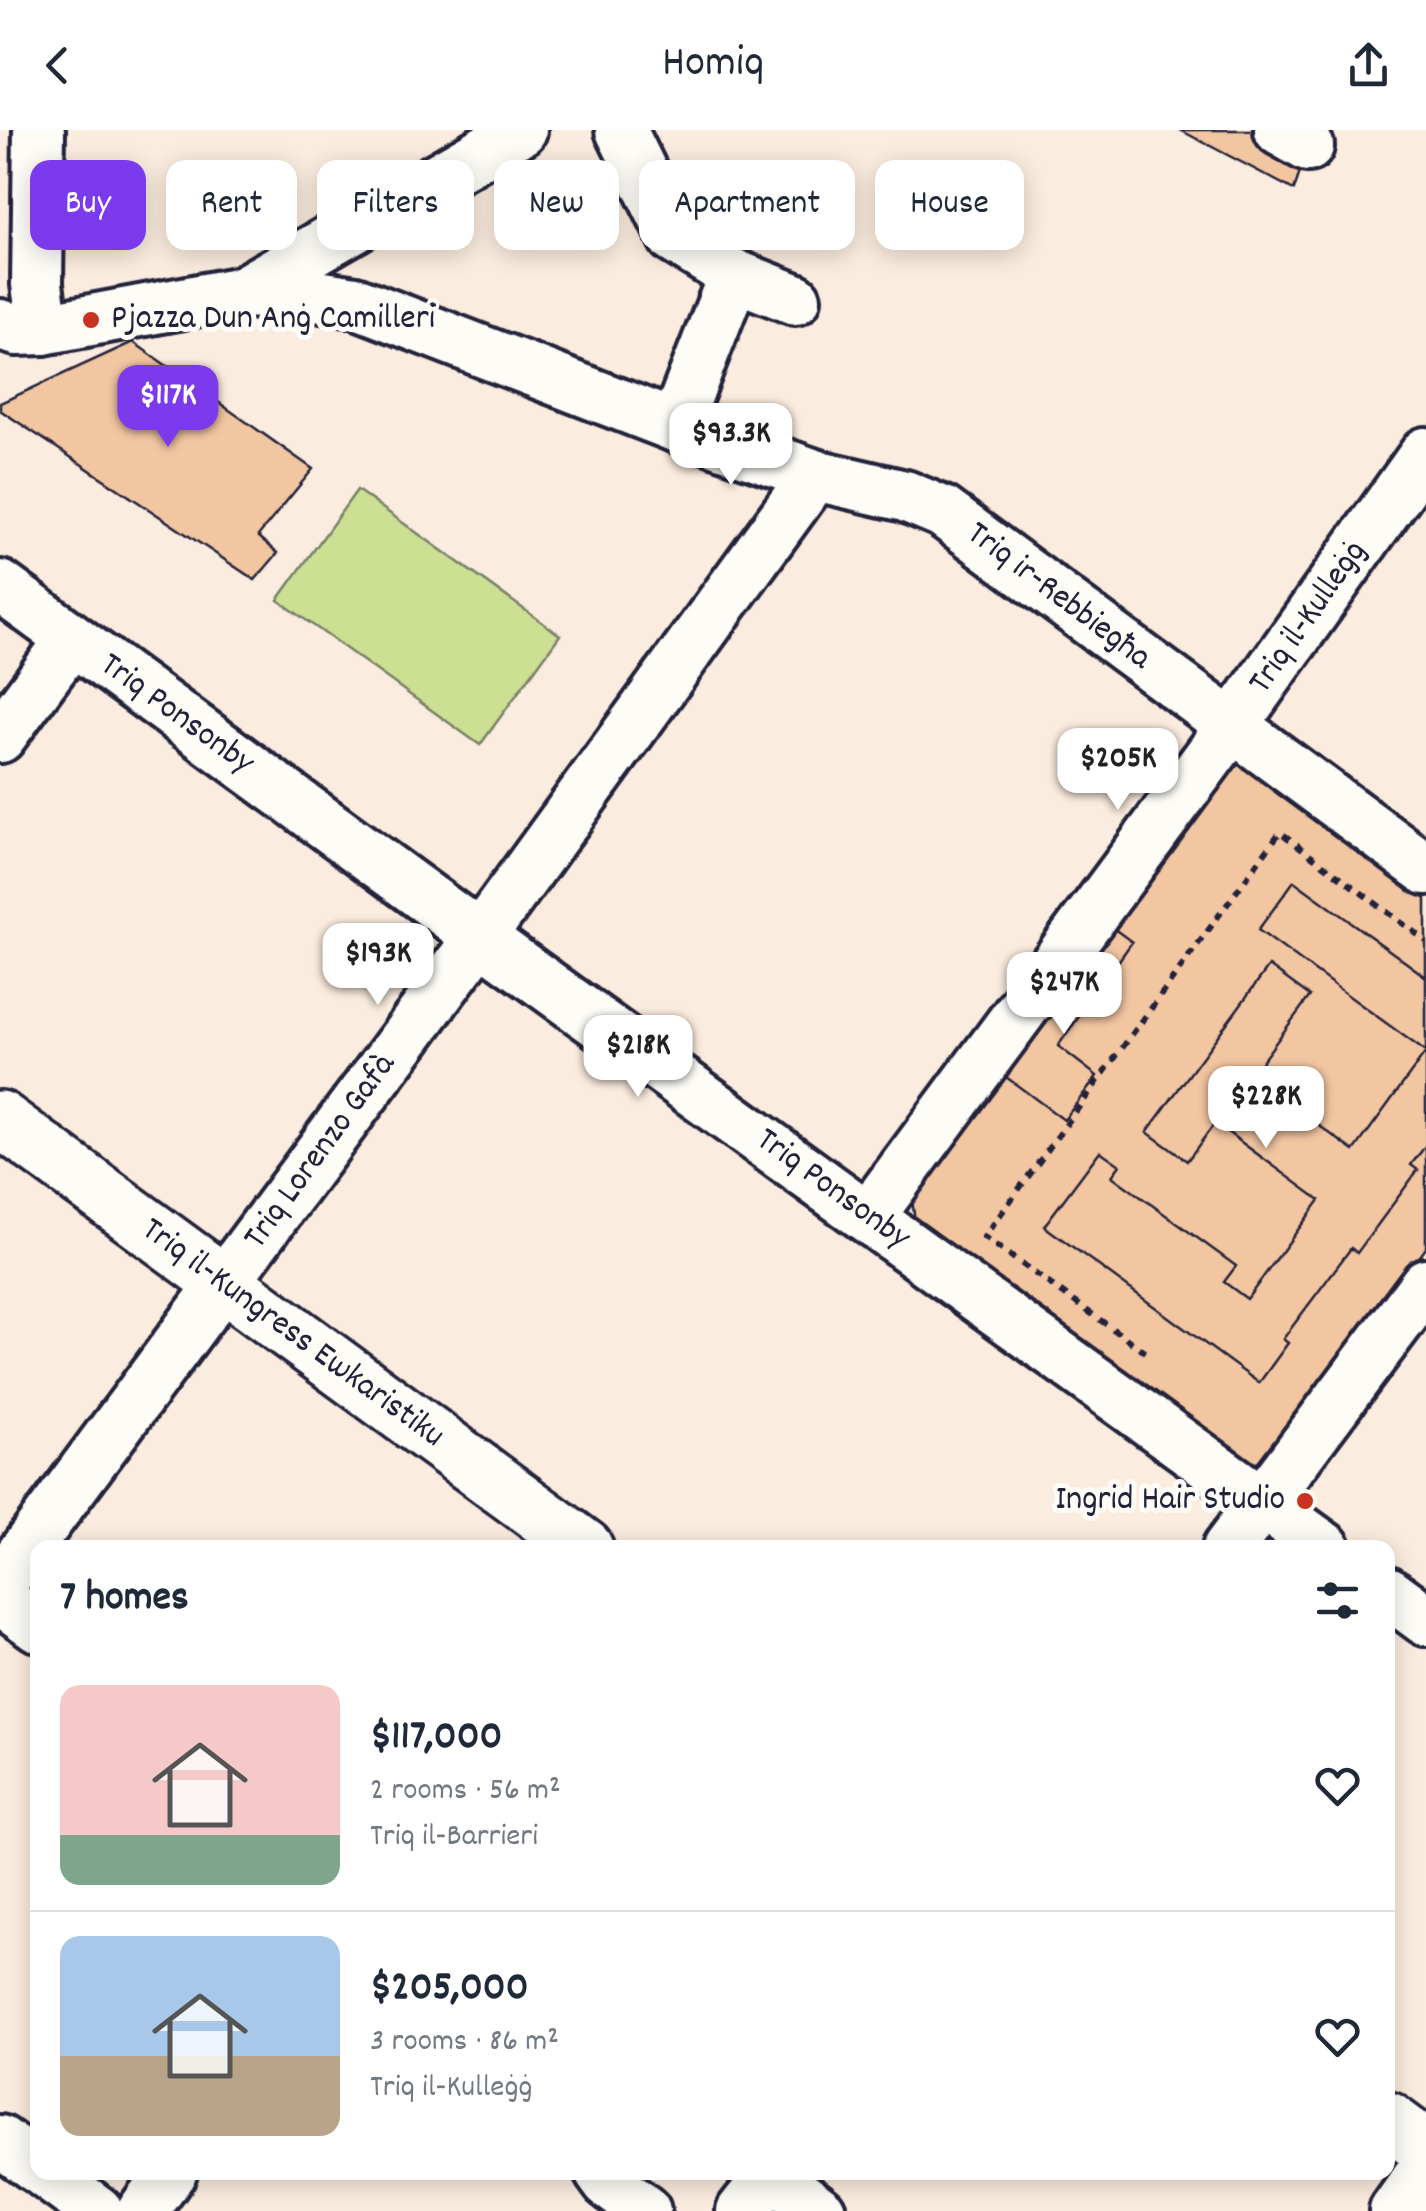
<!DOCTYPE html>
<html lang="en">
<head>
<meta charset="utf-8">
<style>
  :root { --surface:#fff; --page:#f2f2f3; --text:#1f2937; --muted:#747a83; --line:#e0e1e3; --accent:#7c3aed }
  body { margin:0; font-family:Dekko,sans-serif; background:var(--page); color:var(--text); height:100vh; display:flex; flex-direction:column; font-size:38px; white-space:nowrap }
  * { box-sizing:border-box; margin:0 }
  p { font-size:32px; color:var(--muted) }
  .icon { flex:none; width:55px; height:55px; fill:none; stroke:currentColor; stroke-width:2; stroke-linecap:round; stroke-linejoin:round }
  .map { position:relative; flex:1; overflow:hidden }
  .sheet { position:absolute; left:30px; top:1410px; width:1365px; height:640px; display:flex; flex-direction:column; background:var(--surface); border-radius:20px; box-shadow:0 5px 25px #0003 }
  .sheet>* { flex:none }
  .guide { position:absolute; left:30px; top:30px; width:1368px; height:90px; display:flex; gap:20px }
  .price { position:absolute; translate:-50% -85px; padding:0 22px; border-radius:20px; background:#fff; color:#222; font-size:32px; line-height:65px; filter:drop-shadow(0 2px 5px #0008) }
  .price::after { content:''; position:absolute; left:50%; top:60px; width:30px; height:22px; margin-left:-15px; background:inherit; clip-path:polygon(0 0,100% 0,50% 100%) }
  .price.active { background:var(--accent); color:#fff }
  ul { padding:0; list-style:none }
  li { display:flex; align-items:center; gap:30px; height:250px; padding:0 30px }
  li+li { border-top:2px solid var(--line) }
  li span { display:grid; place-items:center; flex:none; width:280px; height:200px; border-radius:20px; color:#555 }
  li>.icon { margin-inline-start:auto }
  span .icon { width:120px; height:120px; fill:#fffc; stroke-width:1 }
  li b { font-size:42px }
  h2 { display:flex; justify-content:space-between; align-items:center; height:120px; padding:0 30px; font-size:42px }
  .tag { padding:0 35px; border-radius:20px; background:var(--surface); box-shadow:0 5px 25px #0003; font-size:35px; line-height:90px }
  .tag.active { background:var(--accent); color:#fff }
  header { display:flex; justify-content:space-between; align-items:center; height:130px; padding:0 30px; background:var(--surface); font-size:45px; font-weight:600 }
  .map>svg:first-child { display:block }
</style>
</head>
<body>
<header><svg class="icon" aria-label="back" viewBox="0 0 24 24"><path d="M15 5l-7 7 7 7"/></svg>Homiq<svg class="icon" aria-label="share" viewBox="0 0 24 24"><path d="M12 15V3M7 8l5-5 5 5M5 13v7h14v-7"/></svg></header>
<div class="map">
<svg width="1426" height="2081" viewBox="0 0 1426 2081">
  <rect width="100%" height="100%" fill="#faecde"/>
  <filter id="ink" filterUnits="userSpaceOnUse"><feTurbulence type="fractalNoise" baseFrequency=".01" numOctaves="2"/><feDisplacementMap in="SourceGraphic" scale="20" xChannelSelector="R" yChannelSelector="G"/><feConvolveMatrix kernelMatrix="1 2 1 2 8 2 1 2 1" color-interpolation-filters="sRGB"/></filter>
  <g filter="url(#ink)">
    <path fill="#ccdf93" stroke="#778067" stroke-width="2.5" d="M357,360l203,145 -80,110 -202,-145z"/>
    <g fill="#f3c6a2" stroke="#22223b" stroke-width="2.5">
      <path d="M1180,0h79l46,27 -11,33z"/>
      <path d="M133,212l180,127 -55,67 20,17 -23,27 -255,-170v-7z"/>
      <path d="M1232,626l194,143v349l-164,222 -19,-6 -328,-243 -4,-28z"/>
      <path d="M1294,751l132,96v168l-15,20 7,5 -61,83 -6,-5 -68,91 5,4 -29,40 -215,-157 56,-75 20,14 -8,11 124,90 -12,16 23,17 73,-99 -105,-77 -28,38 -40,-29 122,-166 41,30 -59,80 103,75 72,-99 -168,-122z"/>
      <path d="M1113,798l19,14 -74,104 39,30 -33,44 -62,-46z"/>
    </g>
    <g fill="none" stroke-linecap="round" stroke-linejoin="round">
      <defs>
        <g id="minor">
          <path d="M39,0l-2,154 6,45"/>
          <path d="M621,0l53,108 60,37 -59,151"/>
          <path d="M1280,0l28,16"/>
          <path d="M734,145l61,24"/>
          <path d="M242,162l279,-162"/>
          <path d="M0,195l17,5 26,-1 199,-37 75,4 38,6 320,124 140,49 90,21 38,16 483,357"/>
          <path d="M0,456l480,351 845,611"/>
          <path d="M0,607l72,-98"/>
          <path d="M869,1086l363,-490 194,-273"/>
          <path d="M1228,1418l198,-264"/>
          <path d="M0,1454l480,-647 335,-462"/>
          <path d="M1388,1462l38,28"/>
          <path d="M0,1469l38,27"/>
          <path d="M0,2011l38,27"/>
          <path d="M44,2042l53,39"/>
          <path d="M600,2042l8,11 37,28"/>
          <path d="M769,2042l51,39"/>
          <path d="M143,2081l28,-39"/>
          <path d="M742,2081l31,-39"/>
          <path d="M1395,2081l31,-44"/>
        </g>
        <g id="major">
          <path d="M0,989l585,429"/>
          <path d="M1388,1990l38,28"/>
        </g>
      </defs>
      <use href="#minor" stroke="#22223b" stroke-width="58"/>
      <use href="#major" stroke="#22223b" stroke-width="62"/>
      <path stroke="#22223b" stroke-width="6" stroke-dasharray="8 8" stroke-linecap="butt" d="M1145,1222l-161,-115 296,-405 146,109"/>
      <use href="#minor" stroke="#fdfcf7" stroke-width="50"/>
      <use href="#major" stroke="#fdfcf7" stroke-width="55"/>
    </g>
  </g>
  <g fill="#c8321e" stroke="#fdfcf7" stroke-width="4">
    <circle cx="91" cy="190" r="10"/>
    <circle cx="1305" cy="1371" r="10"/>
  </g>
  <g text-anchor="middle" dominant-baseline="central" stroke-width="10" stroke-linejoin="round" paint-order="stroke">
    <g font-size="35" fill="#22223b" stroke="#fdfcf7" text-anchor="start">
      <text x="111" y="190">Pjazza Dun Anġ Camilleri</text>
      <text x="1285" y="1371" text-anchor="end">Ingrid Hair Studio</text>
    </g>
    <g font-size="35" fill="#22223b" stroke="#fdfcf7">
      <text transform="translate(1058 467) rotate(37)">Triq ir-Rebbiegħa</text>
      <text transform="translate(1309 488) rotate(-55)">Triq il-Kulleġġ</text>
      <text transform="translate(176 585) rotate(36)">Triq Ponsonby</text>
      <text transform="translate(321 1022) rotate(-54)">Triq Lorenzo Gafà</text>
      <text transform="translate(832 1060) rotate(36)">Triq Ponsonby</text>
      <text transform="translate(292 1204) rotate(36)">Triq il-Kungress Ewkaristiku</text>
    </g>
  </g>
</svg>
<b class="price active" style="left:168px;top:320px">$117K</b>
<b class="price" style="left:731px;top:358px">$93.3K</b>
<b class="price" style="left:1118px;top:683px">$205K</b>
<b class="price" style="left:378px;top:878px">$193K</b>
<b class="price" style="left:1064px;top:907px">$247K</b>
<b class="price" style="left:638px;top:970px">$218K</b>
<b class="price" style="left:1266px;top:1021px">$228K</b>
<div class="guide">
<a class="tag active">Buy</a>
<a class="tag">Rent</a>
<a class="tag">Filters</a>
<a class="tag">New</a>
<a class="tag">Apartment</a>
<a class="tag">House</a>
</div>
<section class="sheet">
<h2>7 homes<svg class="icon" aria-label="filters" viewBox="0 0 24 24"><path d="M4 7h16M4 17h16"/><circle cx="9" cy="7" r="2"/><circle cx="15" cy="17" r="2"/></svg></h2>
<ul>
<li><span style="background:linear-gradient(#f6c9c9 75%,#7fa58c 0)"><svg class="icon" aria-label="home" viewBox="0 0 24 24"><path d="M3 11l9-7 9 7M6 9v11h12V9"/></svg></span><div><b>$117,000</b><p>2 rooms · 56 m²</p><p>Triq il-Barrieri</p></div><svg class="icon" aria-label="heart" viewBox="0 0 24 24"><path d="M12 20l-8-8c-3-5 5-10 8-4 3-6 11-1 8 4z"/></svg></li>
<li><span style="background:linear-gradient(#a9c7e8 60%,#b9a48a 0)"><svg class="icon" aria-label="home" viewBox="0 0 24 24"><path d="M3 11l9-7 9 7M6 9v11h12V9"/></svg></span><div><b>$205,000</b><p>3 rooms · 86 m²</p><p>Triq il-Kulleġġ</p></div><svg class="icon" aria-label="heart" viewBox="0 0 24 24"><path d="M12 20l-8-8c-3-5 5-10 8-4 3-6 11-1 8 4z"/></svg></li>
</ul>
</section>
</div>
</body>
</html>
